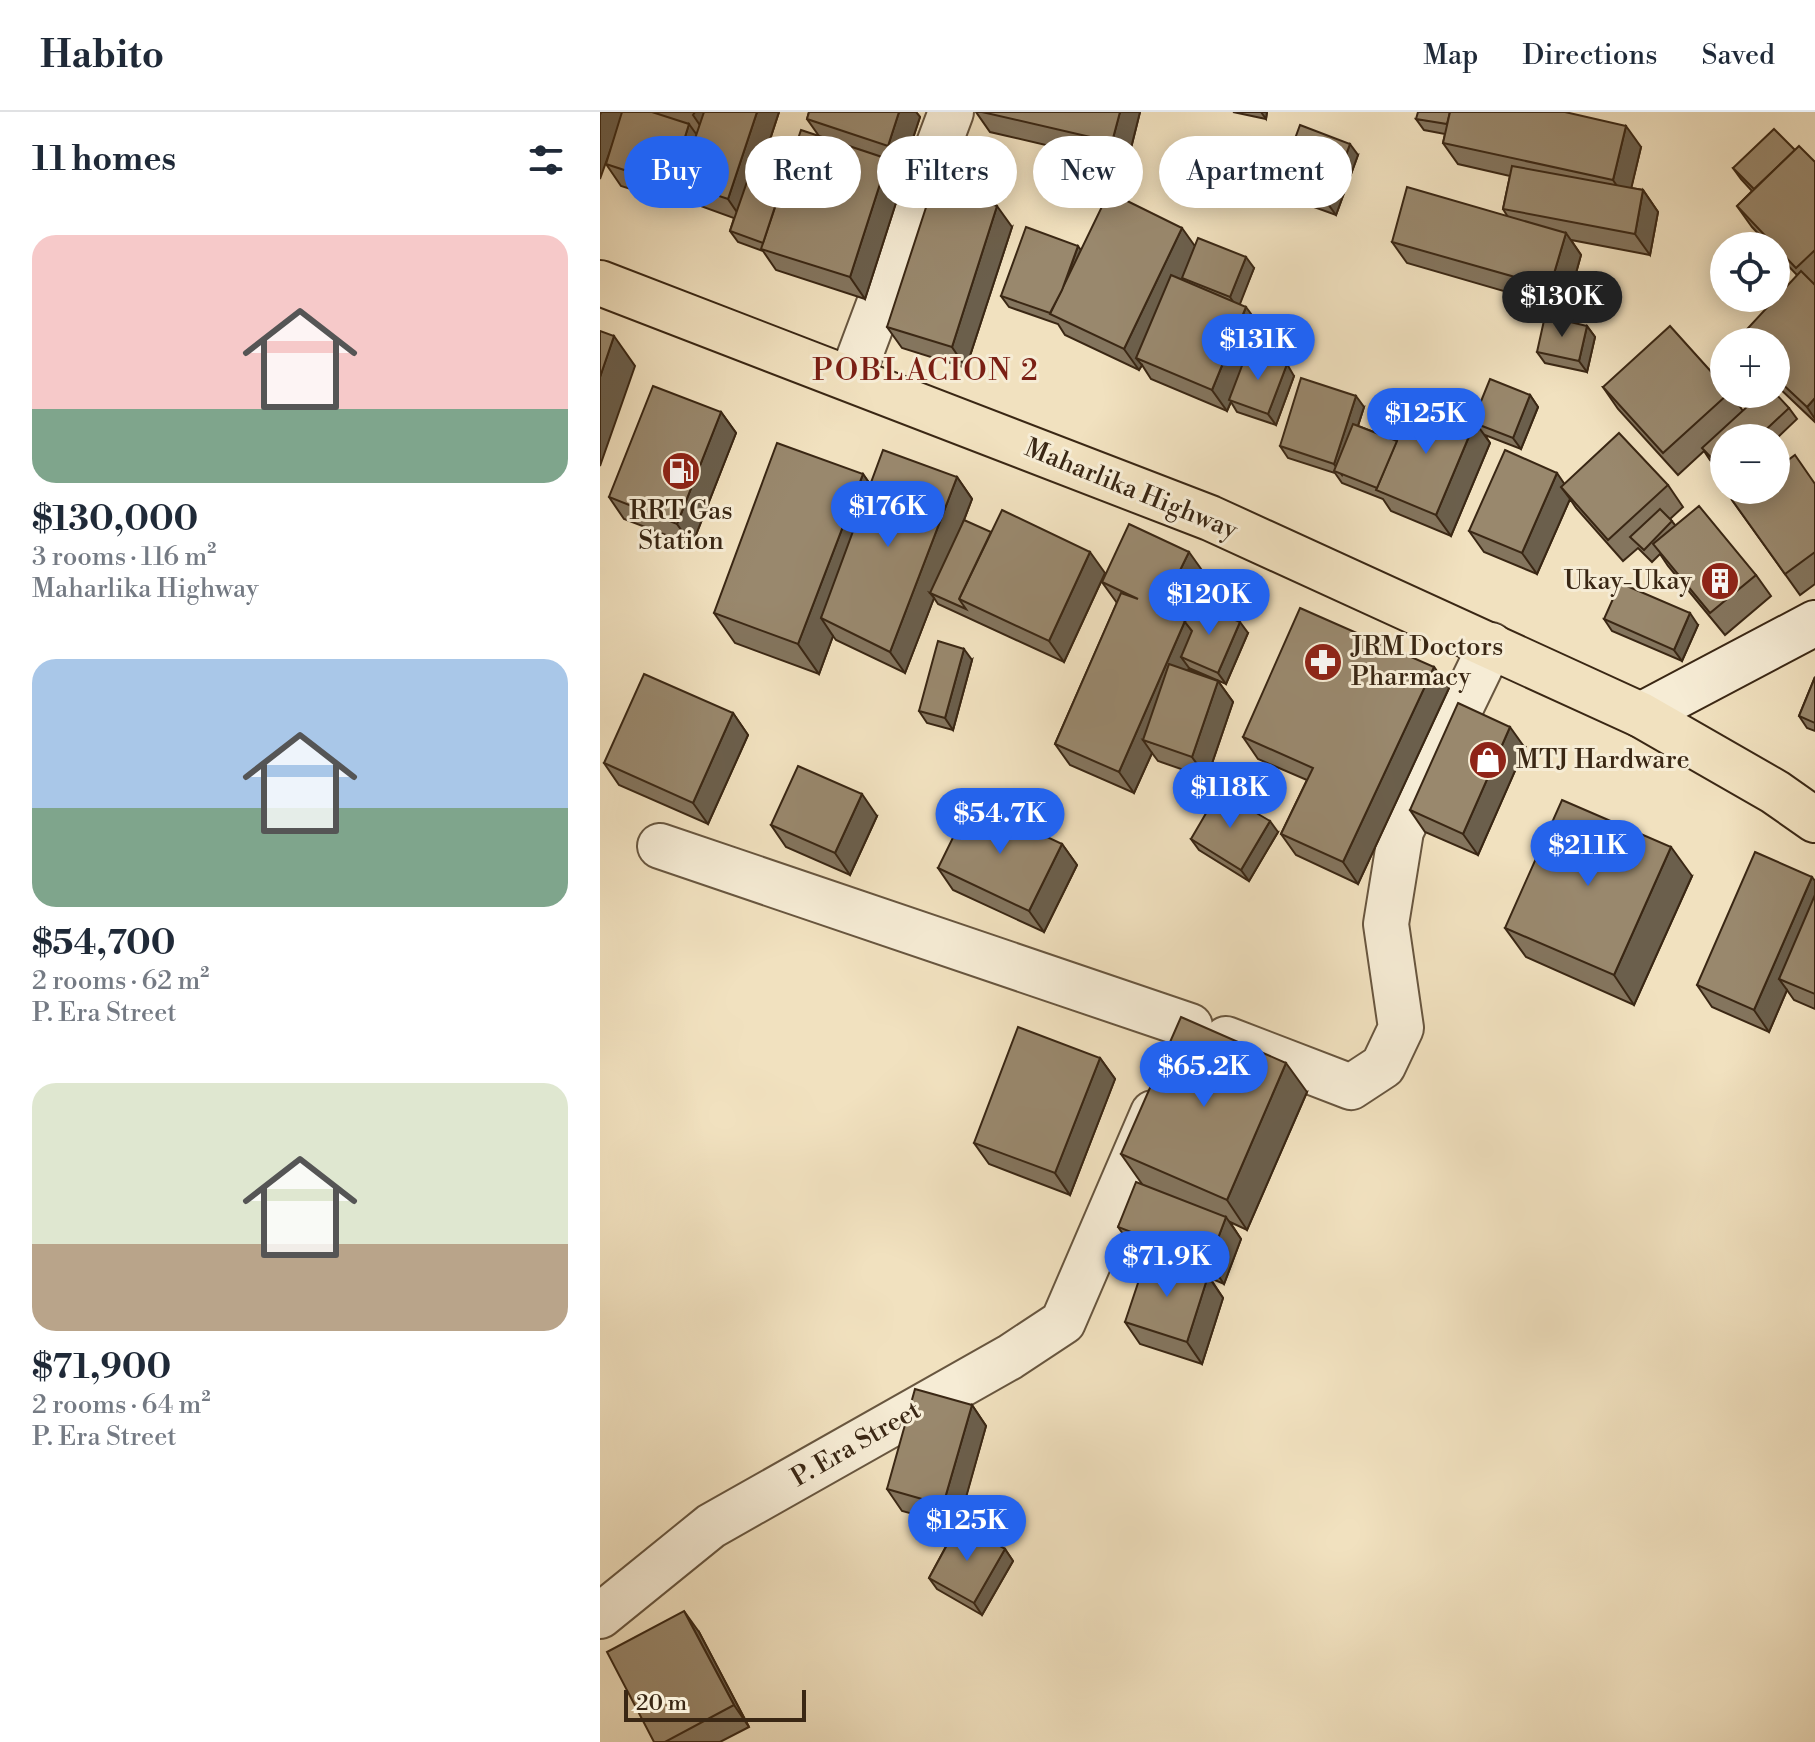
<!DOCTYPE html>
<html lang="en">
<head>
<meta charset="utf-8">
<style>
  :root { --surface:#fff; --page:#f2f2f3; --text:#1f2937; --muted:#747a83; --line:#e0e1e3; --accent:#2563eb }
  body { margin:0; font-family:"Libre Bodoni",serif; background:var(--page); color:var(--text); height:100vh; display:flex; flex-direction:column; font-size:30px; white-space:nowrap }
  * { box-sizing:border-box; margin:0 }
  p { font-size:26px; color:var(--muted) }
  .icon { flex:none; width:44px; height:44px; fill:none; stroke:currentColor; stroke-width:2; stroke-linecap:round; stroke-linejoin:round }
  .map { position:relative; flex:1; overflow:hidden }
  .panel { display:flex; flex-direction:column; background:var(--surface); width:600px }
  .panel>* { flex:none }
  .hud { position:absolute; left:24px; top:24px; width:760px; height:72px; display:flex; gap:16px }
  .fabs { position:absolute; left:1110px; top:120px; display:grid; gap:16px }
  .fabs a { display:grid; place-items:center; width:80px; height:80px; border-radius:50%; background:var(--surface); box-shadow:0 4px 20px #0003; font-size:40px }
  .scale { position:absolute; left:24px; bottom:20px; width:182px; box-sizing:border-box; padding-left:8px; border:4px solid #3a2714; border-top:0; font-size:22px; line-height:28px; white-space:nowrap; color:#3a2714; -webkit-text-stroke:6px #f6ecd5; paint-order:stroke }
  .price { position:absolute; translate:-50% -68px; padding:0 18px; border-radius:28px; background:var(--accent); color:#fff; font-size:26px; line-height:52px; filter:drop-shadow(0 2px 4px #0008) }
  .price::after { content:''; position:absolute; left:50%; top:48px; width:24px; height:18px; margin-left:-12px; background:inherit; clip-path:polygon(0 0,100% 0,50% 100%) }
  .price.on { background:#222; color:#fff }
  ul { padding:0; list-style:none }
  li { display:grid; align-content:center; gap:16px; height:424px; padding:0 32px }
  li span { display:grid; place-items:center; height:248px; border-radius:24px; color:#555 }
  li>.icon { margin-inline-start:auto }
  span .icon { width:144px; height:144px; fill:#fffc; stroke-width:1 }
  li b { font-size:34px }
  h2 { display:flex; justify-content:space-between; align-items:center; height:96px; padding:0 32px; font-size:34px }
  .tag { padding:0 28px; border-radius:36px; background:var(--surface); box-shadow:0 4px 20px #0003; font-size:28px; line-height:72px }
  .tag.on { background:var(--accent); color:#fff }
  header { display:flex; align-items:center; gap:48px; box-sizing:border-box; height:112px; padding:0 40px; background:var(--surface); border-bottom:2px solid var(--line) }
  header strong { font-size:38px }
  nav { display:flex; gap:44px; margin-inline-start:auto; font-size:28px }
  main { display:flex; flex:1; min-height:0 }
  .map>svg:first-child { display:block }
</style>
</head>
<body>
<header>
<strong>Habito</strong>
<nav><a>Map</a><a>Directions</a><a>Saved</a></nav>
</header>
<main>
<section class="panel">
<h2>11 homes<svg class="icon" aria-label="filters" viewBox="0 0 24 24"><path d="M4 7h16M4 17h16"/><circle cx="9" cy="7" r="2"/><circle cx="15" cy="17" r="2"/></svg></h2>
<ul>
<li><span style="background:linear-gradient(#f6c9c9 70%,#7fa58c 0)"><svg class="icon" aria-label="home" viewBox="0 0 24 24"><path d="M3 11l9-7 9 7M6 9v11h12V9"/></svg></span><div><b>$130,000</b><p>3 rooms · 116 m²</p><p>Maharlika Highway</p></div></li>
<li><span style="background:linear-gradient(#a9c7e8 60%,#7fa58c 0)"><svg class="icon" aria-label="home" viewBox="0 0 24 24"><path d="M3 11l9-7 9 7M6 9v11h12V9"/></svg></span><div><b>$54,700</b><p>2 rooms · 62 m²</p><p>P. Era Street</p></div></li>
<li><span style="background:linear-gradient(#dfe7d0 65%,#b9a48a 0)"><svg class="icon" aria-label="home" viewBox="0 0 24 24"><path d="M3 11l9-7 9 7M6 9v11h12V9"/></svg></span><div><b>$71,900</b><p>2 rooms · 64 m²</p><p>P. Era Street</p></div></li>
</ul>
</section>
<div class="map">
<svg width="1215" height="1630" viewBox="0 0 1215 1630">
  <rect width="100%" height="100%" fill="#f1e1bf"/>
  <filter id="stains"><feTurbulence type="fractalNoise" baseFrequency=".0025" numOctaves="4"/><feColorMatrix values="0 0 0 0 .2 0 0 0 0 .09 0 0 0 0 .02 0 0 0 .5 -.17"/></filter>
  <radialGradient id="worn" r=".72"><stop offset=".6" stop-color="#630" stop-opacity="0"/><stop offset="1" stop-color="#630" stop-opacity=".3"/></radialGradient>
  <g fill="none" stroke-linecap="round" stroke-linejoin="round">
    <defs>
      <g id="minor">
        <path d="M251,267l100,-267"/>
        <path d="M60,734l530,180"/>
        <path d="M626,927l125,48 32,-21 18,-38 -15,-104 15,-93 90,-186"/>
        <path d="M0,1504l111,-90 299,-169 53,-35 90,-209"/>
      </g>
      <path id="secondary" d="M1041,603l174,-92"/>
      <path id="trunk" d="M0,171l610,235 431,197 134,77 40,28"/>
    </defs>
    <use href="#minor" stroke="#68563f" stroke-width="48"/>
    <use href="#secondary" stroke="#3a2714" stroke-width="48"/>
    <use href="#trunk" stroke="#3a2714" stroke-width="48"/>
    <use href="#minor" stroke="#f6ecd5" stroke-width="44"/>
    <use href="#secondary" stroke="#f6ecd5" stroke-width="44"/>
    <use href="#trunk" stroke="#f1e1bf" stroke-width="44"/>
  </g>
  <g fill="#84755e" stroke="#3a2714" stroke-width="2">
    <path d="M0,0h179l-13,40 24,9 29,-25 -12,-17 2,-7h107l4,5 -17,51 -11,-4 11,17 -38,118 -89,-29 -13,-19 -25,-9 -8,-11 4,-13 -39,-14 -7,-9 -4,11 -63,-20 -15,-22z"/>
    <path d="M376,0h164l-13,52 -137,-32z"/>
    <path d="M633,0h34l-1,7z"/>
    <path d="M816,7l225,28 -10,41 12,2 15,22 -8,43 -79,-15 10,15 -15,54 -159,-46 -15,-21 116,-25 -5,-8 7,-33 -52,-12 -15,-21 2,-9 -21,-4z"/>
    <path d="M1195,38l20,12v260l-39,-37v-43l21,-67 -21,-22v-7h-6l-18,-19 -15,-21 15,-15 -11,-12 -8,-11z"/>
    <path d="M758,43l-22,60 -50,-18 -8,-12z"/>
    <path d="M412,115l-46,141 -64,-20 -15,-21z"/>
    <path d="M595,133l59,23 -15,36 23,25 -10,22 42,25 -18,49 -39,-13 -6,-10 -4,9 -76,-32 -9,-14 -3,5 -74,-35 -7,-11 -49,-17 -8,-11 80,-46z"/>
    <path d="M987,214l8,11 -8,35 -42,-9 -8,-11z"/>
    <path d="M1003,275l128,7 12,17 46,-3 8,11 -21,20 -52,-1v36l-14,-14 -6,-9 -26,24 -60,-66z"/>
    <path d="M930,283l8,12 -17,42 -36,-14 5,8 -39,93 -60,-25 -8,-12 -41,-16 -7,-10 -47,-15 -8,-12 84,-39 -6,19 39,15 76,-20z"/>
    <path d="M121,300l15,21 -44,112 -68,-26 -15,-22z"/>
    <path d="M263,362l7,10 87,-7 15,22 -11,29 30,4 114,41 -41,89 -126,-58 -4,-6 -29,75 -69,-33 -3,-4 -14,38 -84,-31 -21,-30z"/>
    <path d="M964,372l104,1 15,22 -13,12 5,6 81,50 15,21 -46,39 -57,-69 -8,-12 -8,8 -14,-14 -15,13 -47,-53 -6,-9 -33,75 -53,-22 -15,-21z"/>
    <path d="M1215,372v100l-15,11 -68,-95z"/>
    <path d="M604,461l-22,47 3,2 63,11 -22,51 -37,-16 -1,2 30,11 15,21 -26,76 -49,-17 -6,-8 -18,40 -64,-28 -15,-21 62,-141 -15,-21z"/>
    <path d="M1004,507l94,6 -16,36 -70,-30z"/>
    <path d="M372,548l-19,70 -26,-7 -8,-12z"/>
    <path d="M834,555l15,21 -91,196 -62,-29 -15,-21 26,-54 -49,-21 -15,-22z"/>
    <path d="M1215,565v54l-8,-3 -8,-12z"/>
    <path d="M133,601l15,22 -40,89 -89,-39 -15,-22z"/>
    <path d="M925,636l-47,107 -53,-23 -15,-22z"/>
    <path d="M277,704l-27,59 -64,-28 -15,-22z"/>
    <path d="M678,720l-29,49 -50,-31 -8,-11z"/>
    <path d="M462,732l15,21 -33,67 -91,-42 -15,-22z"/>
    <path d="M1092,764l-58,129 -108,-48 -21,-29z"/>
    <path d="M1215,769v128l-21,-9 -7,-10 -18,42 -57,-25 -15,-22z"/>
    <path d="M500,946l15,21 -45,116 -81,-31 -15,-21z"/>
    <path d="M707,980l-60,138 -17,-8 11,17 -17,45 -14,-6 13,20 -21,66 -62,-20 -15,-22 63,-52 -55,-22 -15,-21 24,-43 -21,-30z"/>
    <path d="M372,1293l14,21 -28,98 47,25 8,12 -31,54 -45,-26 -8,-11 28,-52 -55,-15 -15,-22z"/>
    <path d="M99,1520l50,95 -29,15h-66z"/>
  </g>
  <g fill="#6b5f4c" stroke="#3a2714" stroke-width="2">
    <path d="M1,0h23l-24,67v-64z"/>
    <path d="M95,0h22l-9,25 -15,-22z"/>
    <path d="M157,0h22l-36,109 -15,-22z"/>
    <path d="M299,0h17l4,5 -17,51 -15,-22z"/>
    <path d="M520,0h20l-13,52 -15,-22z"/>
    <path d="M661,0h6l-1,7z"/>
    <path d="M89,12l15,21 -24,38 8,12 -4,11 -14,-21z"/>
    <path d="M1026,14l15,21 -13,55 -15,-22z"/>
    <path d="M750,32l8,11 -22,60 -8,-11z"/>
    <path d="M288,47l15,22 -38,118 -15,-22z"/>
    <path d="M1043,78l15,22 -8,43 -15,-21z"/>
    <path d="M397,94l15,21 -46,141 -14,-21z"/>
    <path d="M582,116l15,21 -53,112 -8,-3 6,7 -3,5 -15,-21z"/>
    <path d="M966,121l15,22 -15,54 -16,-22z"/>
    <path d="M478,134l8,11 -32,59z"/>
    <path d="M646,145l8,11 -16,41 -8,-12z"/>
    <path d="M646,195l16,22 -35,82 -15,-21z"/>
    <path d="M987,214l8,11 -8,35 -8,-11z"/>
    <path d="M14,224l21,30 -35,100v-89z"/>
    <path d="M687,252l7,12 -18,49 -8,-11z"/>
    <path d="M930,283l8,12 -17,42 -8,-11z"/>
    <path d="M756,284l8,11 -22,68 -8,-11z"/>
    <path d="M1215,286v21l-8,-12z"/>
    <path d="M121,300l15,21 -44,112 -15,-21z"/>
    <path d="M875,310l15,21 -39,93 -15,-21z"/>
    <path d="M957,361l15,22 -11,-8 9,12 -33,75 -15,-21z"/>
    <path d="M263,362l20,29 -62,115 12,18 -14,38 -21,-30z"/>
    <path d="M357,365l15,22 -37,96 -5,-2 4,5 -29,75 -15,-21z"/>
    <path d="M490,440l15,21 -41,89 -15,-21z"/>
    <path d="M589,440l15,21 -28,58 -15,-22z"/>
    <path d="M1090,501l8,12 -16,36 -8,-11z"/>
    <path d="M585,509l15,22 -19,14 8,11 -33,76 -13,-4 9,13 -18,40 -15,-21z"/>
    <path d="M640,510l8,11 -22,51 -8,-11z"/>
    <path d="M364,537l8,11 -19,70 -8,-12z"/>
    <path d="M834,555l15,21 -91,196 -15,-22z"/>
    <path d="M618,569l15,21 -26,76 -15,-21z"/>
    <path d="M133,601l15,22 -40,89 -15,-21z"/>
    <path d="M910,615l15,21 -47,107 -15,-21z"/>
    <path d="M262,682l15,22 -27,59 -15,-22z"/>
    <path d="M670,709l8,11 -29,49 -8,-11z"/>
    <path d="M462,732l15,21 -33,67 -15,-21z"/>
    <path d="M1071,735l21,29 -58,129 -20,-30z"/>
    <path d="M1212,765l3,4v45l-36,53 8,11 -18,42 -15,-22z"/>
    <path d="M500,946l15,21 -45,116 -15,-22z"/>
    <path d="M686,951l21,29 -60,138 -20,-30z"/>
    <path d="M626,1105l15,22 -17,45 -15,-22z"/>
    <path d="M608,1164l15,22 -21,66 -15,-22z"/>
    <path d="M372,1293l14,21 -28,100 -15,-21z"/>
    <path d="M405,1437l8,12 -31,54 -8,-12z"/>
    <path d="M84,1499l15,21 50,95 -15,-22z"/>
  </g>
  <g fill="#99886d" stroke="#3a2714" stroke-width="2">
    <path d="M22,0h30l37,12 -19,61 -64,-21z"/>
    <path d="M104,0h53l-29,87 -48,-16z"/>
    <path d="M209,0h90l-11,34 -81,-27z"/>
    <path d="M382,0h138l-8,30z"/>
    <path d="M818,0h32l-3,12 -31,-5z"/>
    <path d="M850,0h115l61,14 -13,54 -170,-37z"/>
    <path d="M700,13l50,19 -22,60 -50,-19z"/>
    <path d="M1174,17l21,21 -41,39 -21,-21z"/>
    <path d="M201,18l87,29 -38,118 -89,-28z"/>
    <path d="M1199,34l16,16v88l-19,18 -59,-62z"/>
    <path d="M158,38l32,11 -27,82 -33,-12z"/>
    <path d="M912,54l131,24 -8,44 -132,-25z"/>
    <path d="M333,74l64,20 -45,141 -65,-20z"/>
    <path d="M807,75l159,46 -16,54 -158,-45z"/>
    <path d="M509,80l73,36 -58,121 -74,-35z"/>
    <path d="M426,115l52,19 -16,44 -12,23 -49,-17z"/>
    <path d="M598,126l48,19 -16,40 -48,-19z"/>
    <path d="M1201,159l14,14v113l-8,9 -31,-29v-36h-38l-1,-2z"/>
    <path d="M571,163l75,32 -34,83 -76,-32z"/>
    <path d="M945,204l42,10 -8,35 -42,-9z"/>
    <path d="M1070,214l54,60v8h4l-65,59 -60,-66z"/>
    <path d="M0,219l14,5 -14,41z"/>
    <path d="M648,238l39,14 -19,50 -39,-14z"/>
    <path d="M701,266l55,18 -22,68 -54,-18z"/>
    <path d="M890,267l40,16 -17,43 -36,-14 -4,-3z"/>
    <path d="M53,274l68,26 -44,112 -68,-27z"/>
    <path d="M1161,282h15l13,14 -32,30h-33l-1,32 -21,-22z"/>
    <path d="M815,285l60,25 -39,93 -60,-25z"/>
    <path d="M753,312l44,17 -20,47 -43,-17z"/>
    <path d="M1019,321l49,52 -60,55 -47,-53z"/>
    <path d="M177,331l86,31 -65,170 -84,-31z"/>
    <path d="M283,338l74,27 -67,175 -69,-34z"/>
    <path d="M905,338l52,23 -35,80 -53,-22z"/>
    <path d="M1195,343l20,29v68l-30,22 -53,-74 14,-10h30v-21z"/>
    <path d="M1099,394l57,69 -46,38 -57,-69z"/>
    <path d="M1060,397l12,12 -28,29 -14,-13z"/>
    <path d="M402,398l88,42 -41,89 -90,-42z"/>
    <path d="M364,408l27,12 -32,67 7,10 -36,-16z"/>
    <path d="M529,412l60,28 -28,57 24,12 -66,151 -64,-28 66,-151 17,6 -36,-17z"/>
    <path d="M1020,471l70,30 -16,37 -70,-31z"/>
    <path d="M594,490l46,20 -22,51 -37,-16 11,-26 -7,-9z"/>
    <path d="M700,496l134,59 -91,195 -62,-28 32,-66 -70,-31z"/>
    <path d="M338,529l26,8 -19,69 -26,-7z"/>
    <path d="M569,552l49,17 -26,76 -49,-17z"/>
    <path d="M44,562l89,39 -40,90 -89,-40z"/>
    <path d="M1215,565v46l-16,-7z"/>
    <path d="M858,591l52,24 -47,107 -53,-24z"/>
    <path d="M198,654l64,28 -27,59 -64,-28z"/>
    <path d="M619,679l51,30 -29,49 -50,-31z"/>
    <path d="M962,688l109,47 -57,128 -109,-47z"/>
    <path d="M371,689l91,43 -33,67 -91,-43z"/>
    <path d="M1155,740l57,25 -58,133 -57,-25z"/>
    <path d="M1215,783v99l-36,-15z"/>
    <path d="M581,905l105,46 -59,137 -106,-46z"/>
    <path d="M418,915l82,31 -45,115 -81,-30z"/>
    <path d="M536,1070l90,35 -17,45 -91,-35z"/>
    <path d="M547,1144l61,20 -21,66 -62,-20z"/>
    <path d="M315,1277l57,16 -29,100 -56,-16z"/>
    <path d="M359,1411l46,26 -31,54 -45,-25z"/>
    <path d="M84,1499l50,94 -69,37h-11l-47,-90z"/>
  </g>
  <defs>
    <symbol id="fuel-disc" viewBox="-11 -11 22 22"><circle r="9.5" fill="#8f2418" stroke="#f6ecd5"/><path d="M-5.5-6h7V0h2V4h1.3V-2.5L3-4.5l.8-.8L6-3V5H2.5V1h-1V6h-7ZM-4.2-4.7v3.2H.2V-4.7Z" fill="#fff"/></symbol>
    <symbol id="building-disc" viewBox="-11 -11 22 22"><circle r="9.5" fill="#8f2418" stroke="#f6ecd5"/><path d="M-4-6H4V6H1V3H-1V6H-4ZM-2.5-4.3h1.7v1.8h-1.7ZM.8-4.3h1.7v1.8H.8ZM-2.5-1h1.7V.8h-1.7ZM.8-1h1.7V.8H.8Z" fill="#fff"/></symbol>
    <symbol id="pharmacy-disc" viewBox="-11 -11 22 22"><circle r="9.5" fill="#8f2418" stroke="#f6ecd5"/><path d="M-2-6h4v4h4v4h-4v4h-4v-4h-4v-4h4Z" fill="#fff"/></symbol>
    <symbol id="shop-disc" viewBox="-11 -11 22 22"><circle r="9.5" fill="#8f2418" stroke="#f6ecd5"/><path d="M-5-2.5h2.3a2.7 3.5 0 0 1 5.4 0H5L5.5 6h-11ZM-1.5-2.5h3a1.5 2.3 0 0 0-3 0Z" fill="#fff"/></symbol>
  </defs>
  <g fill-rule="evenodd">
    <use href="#fuel-disc" x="59" y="337" width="44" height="44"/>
    <use href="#building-disc" x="1098" y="447" width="44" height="44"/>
    <use href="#pharmacy-disc" x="701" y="528" width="44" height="44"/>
    <use href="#shop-disc" x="866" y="626" width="44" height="44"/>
  </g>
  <g text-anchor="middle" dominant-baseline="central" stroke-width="6" stroke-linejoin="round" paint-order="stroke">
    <g font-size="26" fill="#3a2714" stroke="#f6ecd5">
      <text transform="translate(531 377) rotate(22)">Maharlika Highway</text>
      <text transform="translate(256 1332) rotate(-30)">P. Era Street</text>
    </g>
    <g font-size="26" fill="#3a2714" stroke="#f6ecd5" text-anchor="start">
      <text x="81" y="399" text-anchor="middle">RRT Gas<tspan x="81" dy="30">Station</tspan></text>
      <text x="1092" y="469" text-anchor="end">Ukay-Ukay</text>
      <text x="751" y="535">JRM Doctors<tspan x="751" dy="30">Pharmacy</tspan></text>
      <text x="916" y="648">MTJ Hardware</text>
    </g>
    <g font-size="30" letter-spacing="2" fill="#7a1f14" stroke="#f6ecd5">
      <text x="326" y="259">POBLACION 2</text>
    </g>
  </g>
  <rect width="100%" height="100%" filter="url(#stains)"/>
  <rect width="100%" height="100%" fill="url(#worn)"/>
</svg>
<div class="fabs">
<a><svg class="icon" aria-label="locate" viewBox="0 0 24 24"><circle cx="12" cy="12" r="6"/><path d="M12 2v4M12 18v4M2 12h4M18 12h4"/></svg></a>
<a>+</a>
<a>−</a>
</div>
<div class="scale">20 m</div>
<b class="price on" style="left:962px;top:227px">$130K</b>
<b class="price" style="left:658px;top:270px">$131K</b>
<b class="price" style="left:826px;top:344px">$125K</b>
<b class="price" style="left:288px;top:437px">$176K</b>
<b class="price" style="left:609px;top:525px">$120K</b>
<b class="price" style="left:630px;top:718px">$118K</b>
<b class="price" style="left:400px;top:744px">$54.7K</b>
<b class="price" style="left:988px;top:776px">$211K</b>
<b class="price" style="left:604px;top:997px">$65.2K</b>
<b class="price" style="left:567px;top:1187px">$71.9K</b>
<b class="price" style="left:367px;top:1451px">$125K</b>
<div class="hud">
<a class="tag on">Buy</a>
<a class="tag">Rent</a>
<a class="tag">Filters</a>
<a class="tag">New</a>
<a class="tag">Apartment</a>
</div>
</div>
</main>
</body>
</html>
